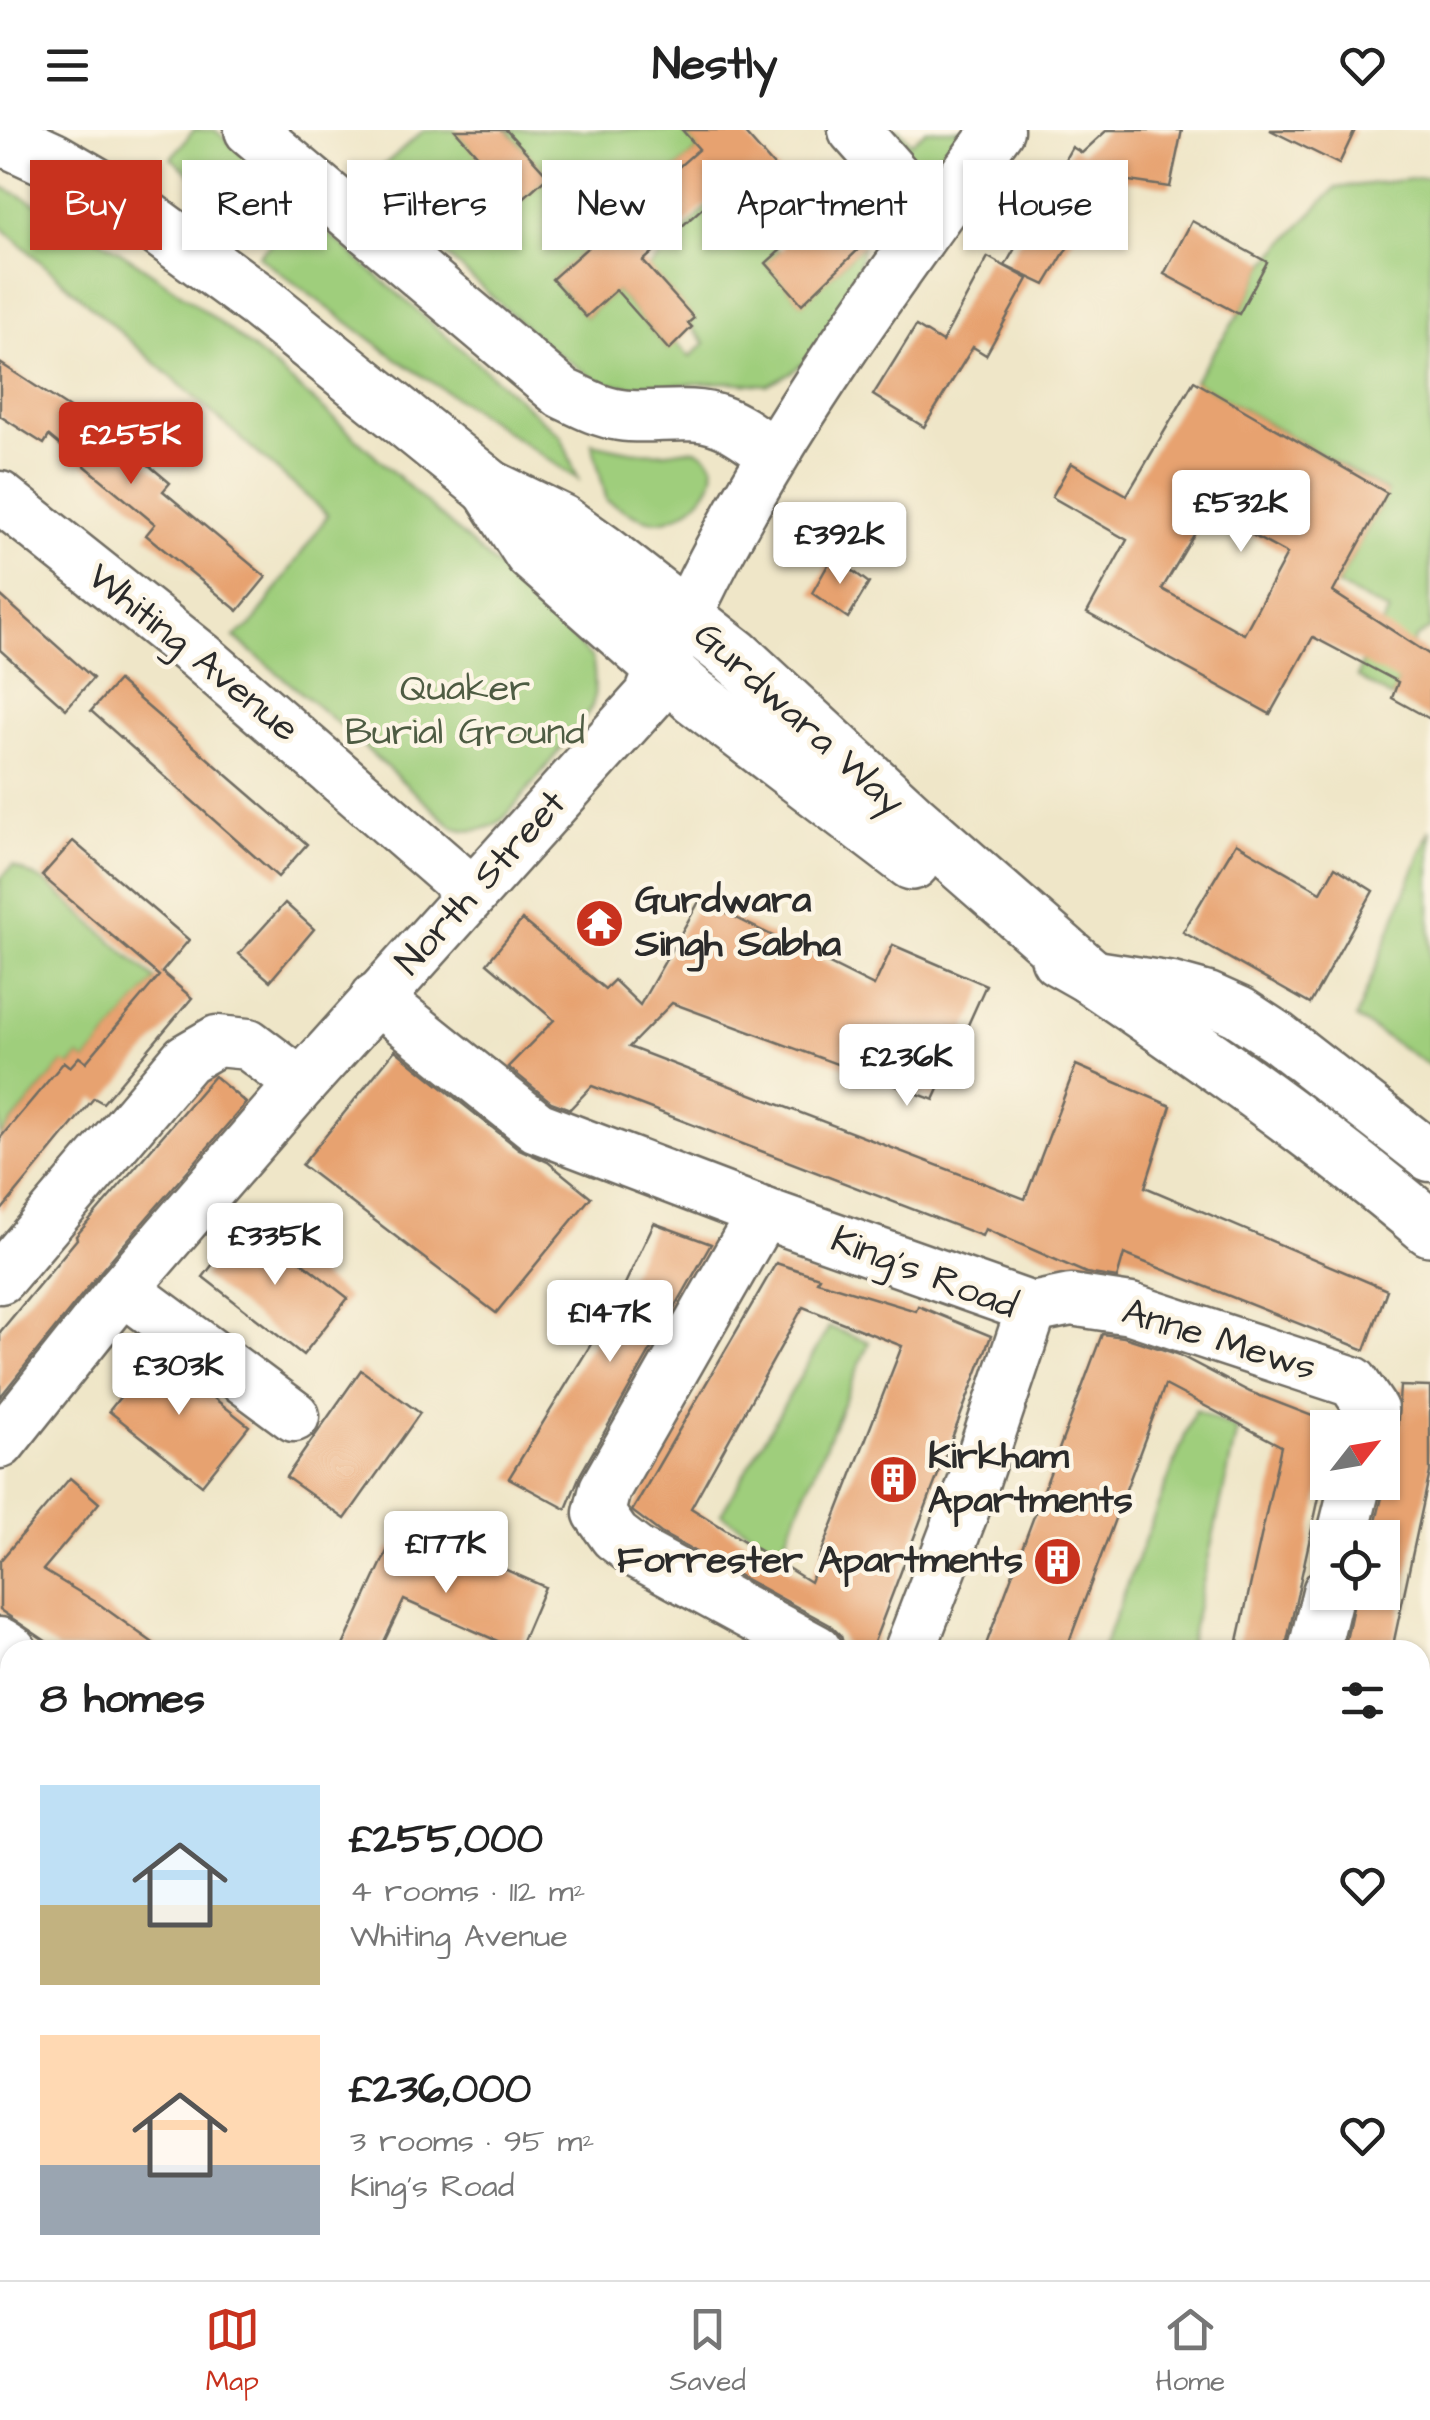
<!DOCTYPE html>
<html lang="en">
<head>
<meta charset="utf-8">
<style>
  :root { --surface:#fff; --page:#f6f6f6; --text:#222; --muted:#767676; --line:#e0e0e0; --accent:#c8321e }
  body { margin:0; font-family:"Architects Daughter",sans-serif; background:var(--page); color:var(--text); height:100vh; display:flex; flex-direction:column; font-size:38px; white-space:nowrap }
  * { box-sizing:border-box; margin:0 }
  p { font-size:32px; color:var(--muted) }
  .icon { flex:none; width:55px; height:55px; fill:none; stroke:currentColor; stroke-width:2; stroke-linecap:round; stroke-linejoin:round }
  .map { position:relative; flex:1; overflow:hidden }
  .panel { position:absolute; left:0px; top:1510px; width:1430px; height:640px; display:flex; flex-direction:column; background:var(--surface); border-radius:30px 30px 0 0; box-shadow:0 2px 8px #0004 }
  .panel>* { flex:none }
  .banner { position:absolute; left:30px; top:30px; width:1370px; height:90px; display:flex; gap:20px }
  .needle { width:65px; rotate:59deg }
  .buttons { position:absolute; left:1310px; top:1280px; display:grid; gap:20px }
  .buttons a { display:grid; place-items:center; width:90px; height:90px; border-radius:0px; background:var(--surface); box-shadow:0 2px 8px #0004; font-size:50px }
  .price { position:absolute; translate:-50% -85px; padding:0 22px; border-radius:10px; background:#fff; color:#222; font-size:32px; line-height:65px; filter:drop-shadow(0 2px 5px #0008) }
  .price::after { content:''; position:absolute; left:50%; top:60px; width:30px; height:22px; margin-left:-15px; background:inherit; clip-path:polygon(0 0,100% 0,50% 100%) }
  .price.current { background:var(--accent); color:#fff }
  ul { padding:0; list-style:none }
  li { display:flex; align-items:center; gap:30px; height:250px; padding:0 40px }
  li span { display:grid; place-items:center; flex:none; width:280px; height:200px; border-radius:0px; color:#555 }
  li>.icon { margin-inline-start:auto }
  span .icon { width:120px; height:120px; fill:#fffc; stroke-width:1 }
  li b { font-size:42px }
  h2 { display:flex; justify-content:space-between; align-items:center; height:120px; padding:0 40px; font-size:42px }
  .chip { padding:0 35px; border-radius:0px; background:var(--surface); box-shadow:0 2px 8px #0004; font-size:35px; line-height:90px }
  .chip.current { background:var(--accent); color:#fff }
  header { display:flex; justify-content:space-between; align-items:center; height:130px; padding:0 40px; background:var(--surface); font-size:45px; font-weight:800 }
  .menu { display:flex; justify-content:space-around; align-items:center; height:140px; border-top:2px solid var(--line); background:var(--surface); font-size:28px; color:var(--muted) }
  .menu a { display:grid; justify-items:center; gap:5px }
  .menu .current { color:var(--accent) }
  .map>svg:first-child { display:block }
</style>
</head>
<body>
<header><svg class="icon" aria-label="menu" viewBox="0 0 24 24"><path d="M4 6h16M4 12h16M4 18h16"/></svg>Nestly<svg class="icon" aria-label="heart" viewBox="0 0 24 24"><path d="M12 20l-8-8c-3-5 5-10 8-4 3-6 11-1 8 4z"/></svg></header>
<div class="map">
<svg width="1430" height="2150" viewBox="0 0 1430 2150">
  <rect width="100%" height="100%" fill="#fcf5e5"/>
  <filter id="ink" filterUnits="userSpaceOnUse"><feTurbulence type="fractalNoise" baseFrequency=".01" numOctaves="2"/><feDisplacementMap in="SourceGraphic" scale="20" xChannelSelector="R" yChannelSelector="G"/><feConvolveMatrix kernelMatrix="1 2 1 2 8 2 1 2 1" color-interpolation-filters="sRGB"/></filter>
  <filter id="wash" filterUnits="userSpaceOnUse"><feTurbulence type="fractalNoise" baseFrequency=".0048" numOctaves="4" result="noise"/><feDisplacementMap in="SourceGraphic" scale="40" xChannelSelector="R" yChannelSelector="G"/><feGaussianBlur stdDeviation="2.25" result="paint"/><feColorMatrix in="noise" values="0 0 0 0 0 0 0 0 0 0 0 0 0 0 0 0 0 1.4 0 .05"/><feComposite in="paint" operator="in"/></filter>
  <g filter="url(#wash)">
    <rect width="100%" height="100%" fill="#efe6c8"/>
    <g fill="#9fce7c" stroke="#657c54" stroke-width="2.5">
      <path d="M194,0h21l70,59 -31,38 -83,-69z"/>
      <path d="M424,0h31l65,71 28,-25 -41,-46h175l17,19 -147,130 34,38 30,-27 52,59 8,-7 14,15 15,-14 -17,-20 5,-5 -44,-50 74,-78 56,61 -13,12 36,40 61,-58 -8,38 -20,37 -18,32 -24,19 -26,14 -40,-3 -93,5 -25,-3 -14,-5 -47,-32 -144,-130 -29,-44z"/>
      <path d="M883,0h16l12,13 15,-13h36c-14,18 -24,29 -48,30z"/>
      <path d="M1430,47v452l-15,9 -23,60 -34,-21 6,-21 25,-44 -52,-27 50,-93 -193,-111 45,-67 28,-52 68,-74z"/>
      <path d="M0,56c165,75 300,200 432,322 53,49 111,97 160,151 3,11 4,36 0,47 -3,8 -79,103 -88,112 -14,12 -34,16 -51,9l-113,-102 -106,-88 17,-11 77,-111 -328,-289z"/>
      <path d="M304,82l257,224 17,43 -181,-120 -139,-103z"/>
      <path d="M592,313c26,6 50,12 77,9 9,-1 21,-5 30,-1 41,20 -15,77 -50,69 -14,-3 -29,-13 -42,-19z"/>
      <path d="M1430,699v237l-74,-48z"/>
      <path d="M13,736l35,18 108,96 -70,82 -7,-5 -10,10 -6,-4 -63,74v-258z"/>
      <path d="M829,1197l40,15 -88,209 -60,-37z"/>
      <path d="M1195,1280l42,20 -49,220h-86z"/>
    </g>
    <g id="blocks">
      <g fill="#e7a270" fill-rule="evenodd">
        <path d="M455,0h51l42,46 -29,26z"/>
        <path d="M682,0h60l77,87 11,-10 33,38 -61,59 -36,-41 18,-16 -56,-62 -85,76 51,57 -6,5 4,4 -23,23 -53,-60 -30,27 -34,-38 147,-130z"/>
        <path d="M1107,0h75l-12,57 -61,-9 -64,107 -40,-19 67,-119 10,6z"/>
        <path d="M1270,0h85l-16,34z"/>
        <path d="M1192,91l75,41 -28,52 -75,-40z"/>
        <path d="M988,127l40,22 -42,76 -13,-8 -49,80 -51,-32 43,-69 26,16z"/>
        <path d="M0,233l91,59 3,-3 76,64 -7,8 103,86 -28,34 -92,-76 9,-11 -106,-88 -5,8 -44,-28z"/>
        <path d="M1194,251l193,112 -54,99 97,63v64l-38,-21 6,-16 -85,-45 -43,77 -183,-101 40,-73 -75,-43 19,-34 56,32zM1208,381l79,43 -43,80 -82,-45z"/>
        <path d="M833,426l36,27 -21,35 -36,-25z"/>
        <path d="M0,465l93,83 -27,31 -66,-59z"/>
        <path d="M118,551l189,163 -29,33 -187,-166z"/>
        <path d="M73,711l116,99 -27,32 30,26 -89,105 -9,-5 -94,114v-74l64,-76 6,5 9,-10 7,5 73,-86 -117,-100z"/>
        <path d="M1236,713l85,49 14,-25 38,24 -63,113 -127,-72z"/>
        <path d="M700,770l174,86 19,-41 93,40 -52,115 -262,-97 -43,44 396,152 51,-134 95,41 -26,81 242,103 -22,60 -241,-96 -7,24 -31,-5 -101,-44 -3,7 -390,-150 -22,23 -19,-7 -43,-35 46,-47 -67,-57 35,-43 83,69 9,-9 26,25z"/>
        <path d="M285,773l29,26 -44,52 -31,-27z"/>
        <path d="M395,920l124,99 29,13 43,35 -95,116 -194,-148z"/>
        <path d="M214,946l32,27 -145,168 -101,126v-65l77,-93 -1,-3z"/>
        <path d="M247,1090l101,78 -45,57 -100,-78z"/>
        <path d="M654,1093l57,21 -131,231 -14,34 -57,-31 106,-173z"/>
        <path d="M776,1133l43,14 -2,4 99,30 2,-5 73,30 -120,314h-26l-4,-14 -11,-11 -169,-92 -29,-22zM803,1177l99,39 -92,236 -119,-74z"/>
        <path d="M1102,1204l22,3 53,17 73,38 78,30v35l-43,193h-49l45,-204 -116,-61 -99,265h-82z"/>
        <path d="M156,1222l93,74 -47,59 -93,-74z"/>
        <path d="M361,1240l59,43 -75,106 -59,-42z"/>
        <path d="M1400,1256l30,1v85l-38,178h-48l12,-58h26v-54h-10l12,-49 1,-38 12,-18z"/>
        <path d="M70,1348l29,25 -56,67 56,34 64,46h-104l-59,-40v-49z"/>
        <path d="M432,1407l113,50 -27,63 -114,-50 -24,50h-39l48,-103 31,15z"/>
      </g>
    </g>
  </g>
  <g filter="url(#ink)">
    <use href="#blocks" fill-opacity="0" stroke="#706c62" stroke-width="2.5"/>
    <g fill="none" stroke-linecap="round" stroke-linejoin="round">
      <defs>
        <g id="minor">
          <path d="M250,0l312,263c19,9 37,19 58,22 33,5 69,-6 100,6 20,7 36,21 53,33"/>
          <path d="M854,0l79,89"/>
          <path d="M0,367l201,160 271,235"/>
          <path d="M1089,845l83,13 36,10 31,14 38,25 153,119"/>
          <path d="M376,868l161,129 226,86 269,95"/>
          <path d="M763,1083l-158,276 -6,24 16,23 21,16 180,98"/>
          <path d="M0,1148l186,-219 31,-18 31,3 53,40"/>
          <path d="M123,1159l171,127"/>
          <path d="M1032,1178l39,-8 60,9 222,73 19,28 -3,18"/>
          <path d="M0,1313l123,-154 178,-205 349,-388c15,-41 36,-79 55,-118 81,-159 188,-304 293,-448"/>
          <path d="M1342,1408l14,-56"/>
          <path d="M0,1513l11,7"/>
          <path d="M910,1520l60,-157 62,-185"/>
          <path d="M1314,1520l14,-58"/>
          <path d="M0,2033l10,-11"/>
          <path d="M33,2140l11,10"/>
          <path d="M292,2140l11,10"/>
          <path d="M389,2150l14,-10"/>
          <path d="M673,2150l3,-10"/>
          <path d="M1071,2150l2,-10"/>
        </g>
        <g id="major">
          <path d="M0,6l52,24 67,39 141,103 230,186 70,34 42,30 133,104 177,164 177,155"/>
          <path d="M490,358l42,65 162,143 218,166"/>
          <path d="M1059,828l30,17c117,80 233,161 341,253"/>
        </g>
      </defs>
      <use href="#minor" stroke="#706c62" stroke-width="55"/>
      <use href="#major" stroke="#706c62" stroke-width="60"/>
      <use href="#minor" stroke="#fff" stroke-width="50"/>
      <use href="#major" stroke="#fff" stroke-width="55"/>
      <g stroke="#2b2b2b" stroke-width="8" stroke-dasharray="15 8" stroke-linecap="butt">
        <path d="M1420,1796l10,-47"/>
        <path d="M1359,2150l2,-10"/>
        <path d="M1420,2150l10,-70"/>
      </g>
    </g>
  </g>
  <defs>
    <symbol id="temple-disc" viewBox="-11 -11 22 22"><circle r="9.5" fill="#c8321e" stroke="#fcf5e5"/><path d="M0-6L5-2H3V0L6.5 2.5H4V6H1.5V3h-3V6H-4V2.5H-6.5L-3 0V-2H-5Z" fill="#fff"/></symbol>
    <symbol id="building-disc" viewBox="-11 -11 22 22"><circle r="9.5" fill="#c8321e" stroke="#fcf5e5"/><path d="M-4-6H4V6H1V3H-1V6H-4ZM-2.5-4.3h1.7v1.8h-1.7ZM.8-4.3h1.7v1.8H.8ZM-2.5-1h1.7V.8h-1.7ZM.8-1h1.7V.8H.8Z" fill="#fff"/></symbol>
  </defs>
  <g fill-rule="evenodd">
    <use href="#temple-disc" x="572" y="766" width="55" height="55"/>
    <use href="#building-disc" x="866" y="1322" width="55" height="55"/>
    <use href="#building-disc" x="1030" y="1404" width="55" height="55"/>
  </g>
  <g text-anchor="middle" dominant-baseline="central" stroke-width="9" stroke-linejoin="round" paint-order="stroke">
    <g font-size="38" fill="#2b2b2b" stroke="#fcf5e5">
      <text transform="translate(193 523) rotate(39)">Whiting Avenue</text>
      <text transform="translate(799 589) rotate(42)">Gurdwara Way</text>
      <text transform="translate(481 753) rotate(-48)">North Street</text>
      <text transform="translate(924 1143) rotate(21)">King's Road</text>
      <text transform="translate(1219 1210) rotate(17)">Anne Mews</text>
    </g>
    <g font-size="38" fill="#4e5c43" stroke="#fcf5e5">
      <text x="465" y="559">Quaker<tspan x="465" dy="44">Burial Ground</tspan></text>
    </g>
    <g font-size="38" font-weight="bold" fill="#2b2b2b" stroke="#fcf5e5" text-anchor="start">
      <text x="635" y="771">Gurdwara<tspan x="635" dy="44">Singh Sabha</tspan></text>
      <text x="928" y="1327">Kirkham<tspan x="928" dy="44">Apartments</tspan></text>
      <text x="1023" y="1431" text-anchor="end">Forrester Apartments</text>
    </g>
  </g>
</svg>
<div class="buttons">
<a><svg class="needle" viewBox="-14 -14 28 28"><path d="M0-13l5 13h-10z" fill="#e53935"/><path d="M0 13l5-13h-10z" fill="#767676"/></svg></a>
<a><svg class="icon" aria-label="locate" viewBox="0 0 24 24"><circle cx="12" cy="12" r="6"/><path d="M12 2v4M12 18v4M2 12h4M18 12h4"/></svg></a>
</div>
<b class="price current" style="left:131px;top:357px">£255K</b>
<b class="price" style="left:1241px;top:425px">£532K</b>
<b class="price" style="left:840px;top:457px">£392K</b>
<b class="price" style="left:907px;top:979px">£236K</b>
<b class="price" style="left:275px;top:1158px">£335K</b>
<b class="price" style="left:610px;top:1235px">£147K</b>
<b class="price" style="left:179px;top:1288px">£303K</b>
<b class="price" style="left:446px;top:1466px">£177K</b>
<div class="banner">
<a class="chip current">Buy</a>
<a class="chip">Rent</a>
<a class="chip">Filters</a>
<a class="chip">New</a>
<a class="chip">Apartment</a>
<a class="chip">House</a>
</div>
<section class="panel">
<h2>8 homes<svg class="icon" aria-label="filters" viewBox="0 0 24 24"><path d="M4 7h16M4 17h16"/><circle cx="9" cy="7" r="2"/><circle cx="15" cy="17" r="2"/></svg></h2>
<ul>
<li><span style="background:linear-gradient(#bfe0f5 60%,#c2b280 0)"><svg class="icon" aria-label="home" viewBox="0 0 24 24"><path d="M3 11l9-7 9 7M6 9v11h12V9"/></svg></span><div><b>£255,000</b><p>4 rooms · 112 m²</p><p>Whiting Avenue</p></div><svg class="icon" aria-label="heart" viewBox="0 0 24 24"><path d="M12 20l-8-8c-3-5 5-10 8-4 3-6 11-1 8 4z"/></svg></li>
<li><span style="background:linear-gradient(#ffd9b3 65%,#9aa5b1 0)"><svg class="icon" aria-label="home" viewBox="0 0 24 24"><path d="M3 11l9-7 9 7M6 9v11h12V9"/></svg></span><div><b>£236,000</b><p>3 rooms · 95 m²</p><p>King's Road</p></div><svg class="icon" aria-label="heart" viewBox="0 0 24 24"><path d="M12 20l-8-8c-3-5 5-10 8-4 3-6 11-1 8 4z"/></svg></li>
</ul>
</section>
</div>
<nav class="menu">
<a class="current"><svg class="icon" aria-label="map" viewBox="0 0 24 24"><path d="M3 6l6-2 6 2 6-2v14l-6 2-6-2-6 2zM9 4v14M15 6v14"/></svg>Map</a>
<a><svg class="icon" aria-label="saved" viewBox="0 0 24 24"><path d="M7 4h10v16l-5-4-5 4z"/></svg>Saved</a>
<a><svg class="icon" aria-label="home" viewBox="0 0 24 24"><path d="M3 11l9-7 9 7M6 9v11h12V9"/></svg>Home</a>
</nav>
</body>
</html>
